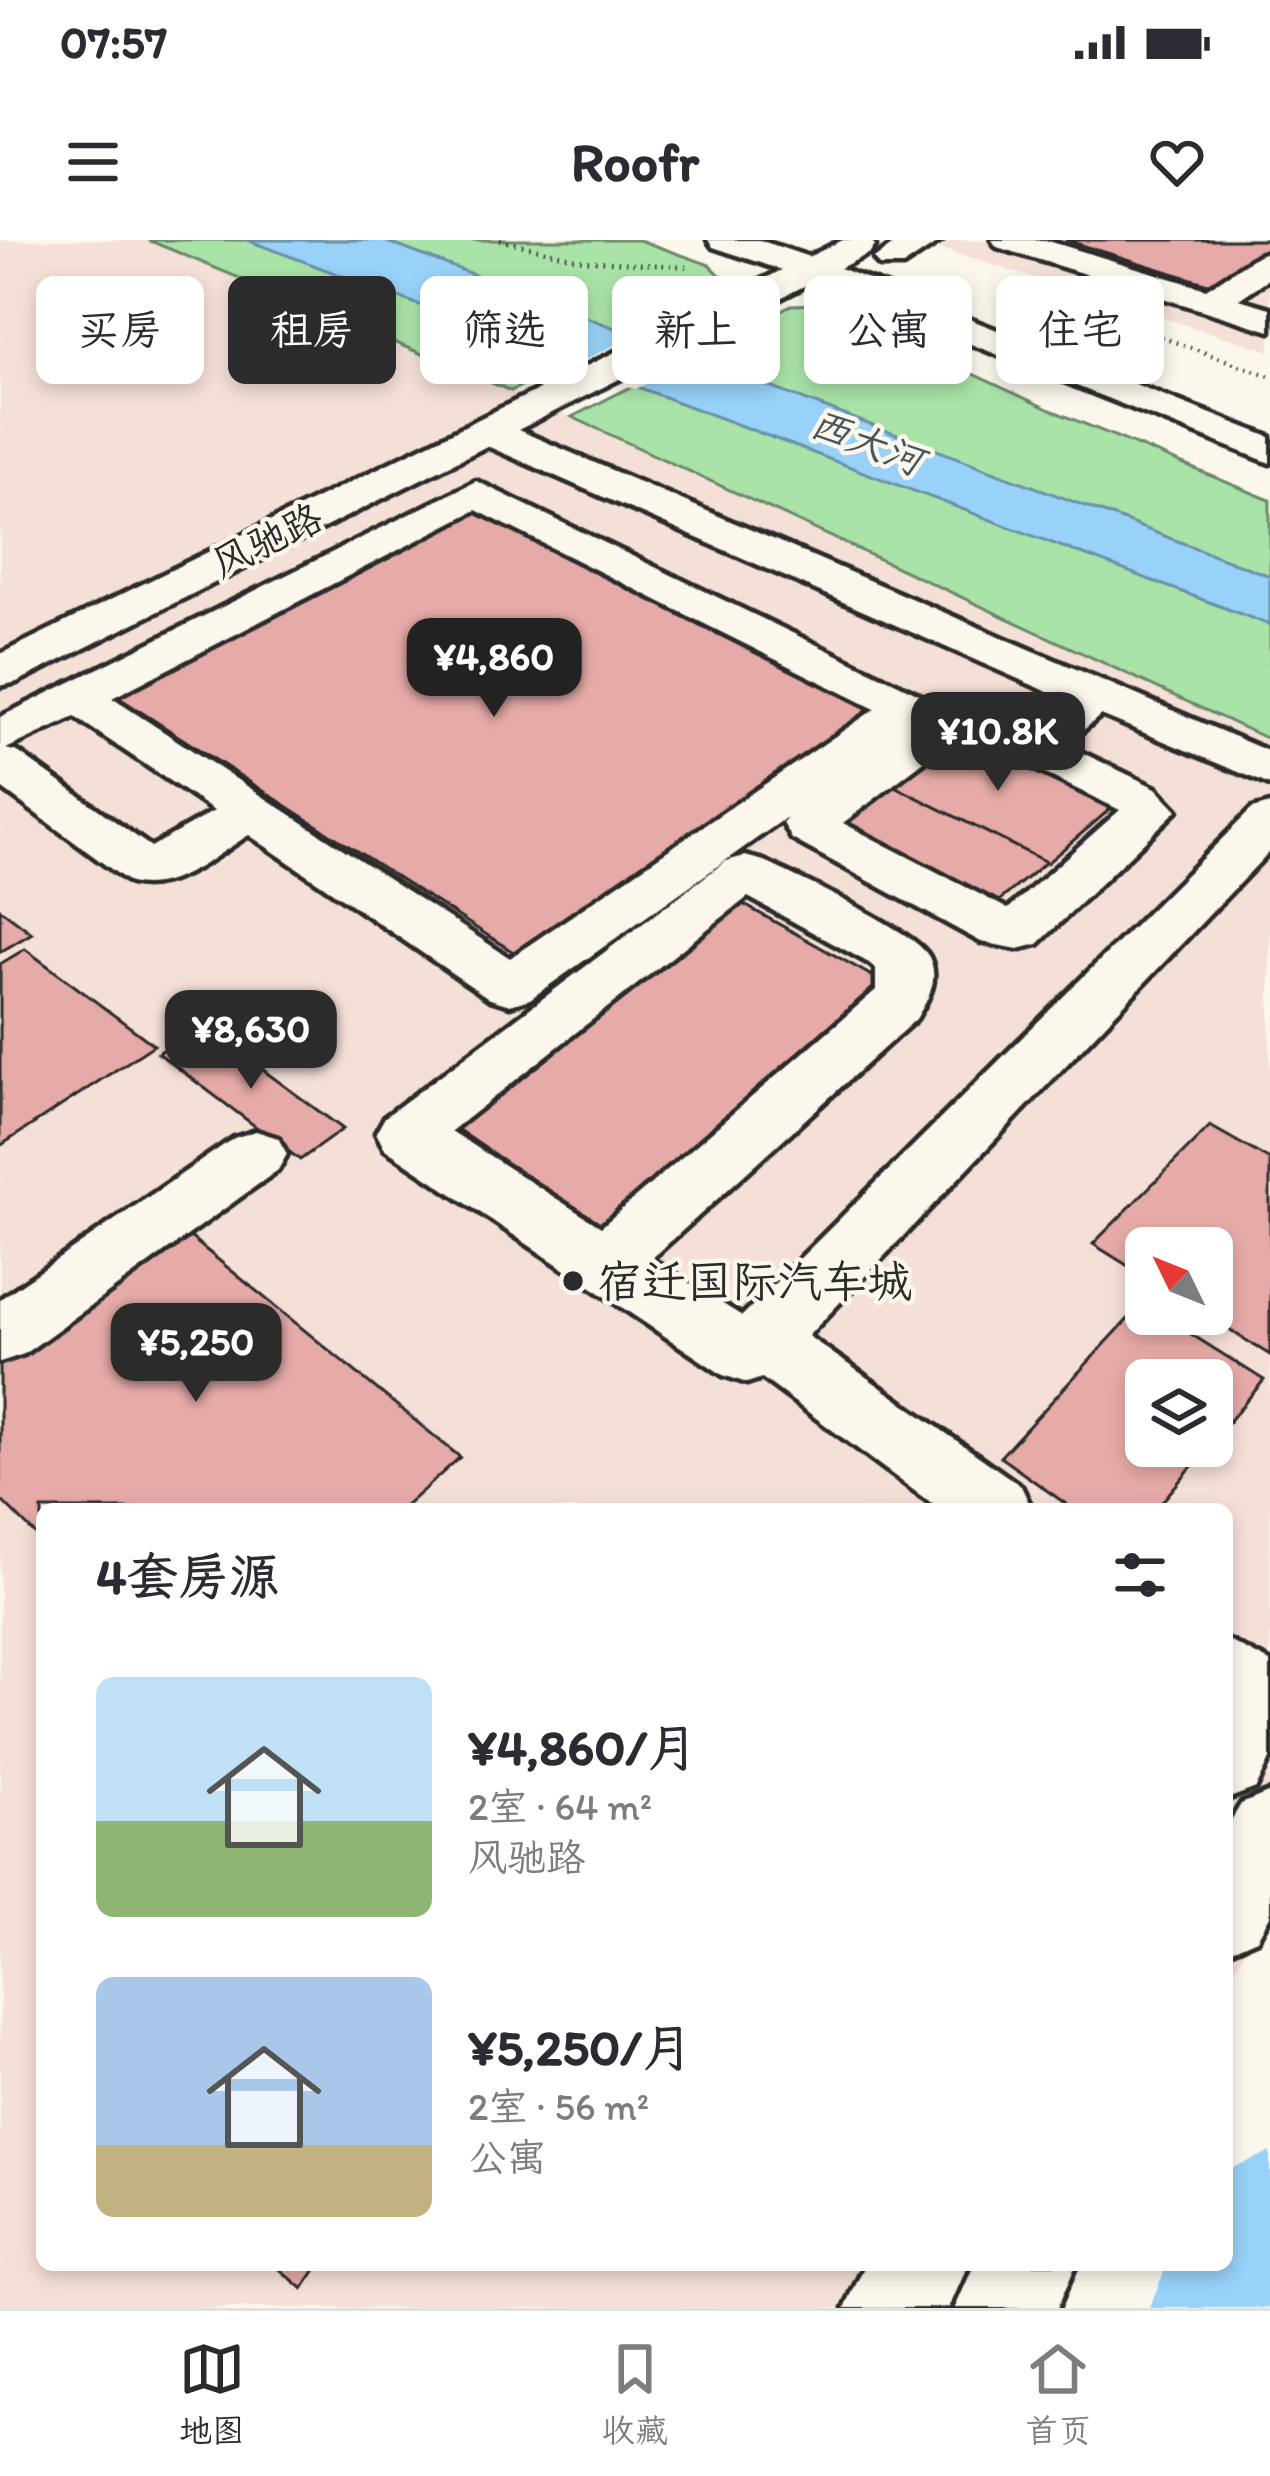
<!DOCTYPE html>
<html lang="zh">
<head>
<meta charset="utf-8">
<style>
  :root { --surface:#fff; --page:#f2f2f3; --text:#2b2b33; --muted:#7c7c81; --line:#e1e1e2; --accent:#2b2b2b }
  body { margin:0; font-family:Itim,"LXGW WenKai TC",sans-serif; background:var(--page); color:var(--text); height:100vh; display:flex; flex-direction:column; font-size:45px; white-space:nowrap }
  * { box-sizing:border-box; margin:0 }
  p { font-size:39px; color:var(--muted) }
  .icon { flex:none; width:66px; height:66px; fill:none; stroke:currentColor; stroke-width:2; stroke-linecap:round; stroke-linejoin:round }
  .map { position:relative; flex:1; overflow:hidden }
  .side { position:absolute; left:36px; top:1263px; width:1197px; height:768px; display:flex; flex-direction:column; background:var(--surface); border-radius:18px; box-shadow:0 6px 18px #0003 }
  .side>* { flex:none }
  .guide { position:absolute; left:36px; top:36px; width:1200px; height:108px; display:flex; gap:24px }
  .needle { width:78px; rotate:313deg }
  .controls { position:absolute; left:1125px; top:987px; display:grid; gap:24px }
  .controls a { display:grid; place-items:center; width:108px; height:108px; border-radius:18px; background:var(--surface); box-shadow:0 6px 18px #0003; font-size:60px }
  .price { position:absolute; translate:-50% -102px; padding:0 27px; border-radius:24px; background:var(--accent); color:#fff; font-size:39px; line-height:78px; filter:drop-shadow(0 3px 6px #0008) }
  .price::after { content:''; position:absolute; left:50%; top:72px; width:36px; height:27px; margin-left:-18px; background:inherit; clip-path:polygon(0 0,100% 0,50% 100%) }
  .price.selected { background:#222; color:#fff }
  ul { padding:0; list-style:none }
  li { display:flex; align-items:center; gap:36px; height:300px; padding:0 60px }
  li span { display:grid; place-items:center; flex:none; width:336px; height:240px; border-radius:18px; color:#555 }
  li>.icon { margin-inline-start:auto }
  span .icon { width:144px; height:144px; fill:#fffc; stroke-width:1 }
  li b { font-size:51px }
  h2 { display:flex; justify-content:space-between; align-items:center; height:144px; padding:0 60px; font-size:51px }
  .chip { padding:0 42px; border-radius:18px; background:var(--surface); box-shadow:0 6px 18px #0003; font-size:42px; line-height:108px }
  .chip.selected { background:var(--accent); color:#fff }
  .status { display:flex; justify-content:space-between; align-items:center; height:84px; padding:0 60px; background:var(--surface); direction:ltr }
  .status svg { height:33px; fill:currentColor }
  header { display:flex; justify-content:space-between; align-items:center; height:156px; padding:0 60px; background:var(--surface); font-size:54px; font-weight:700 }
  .menu { display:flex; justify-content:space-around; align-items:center; height:168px; border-top:3px solid var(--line); background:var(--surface); font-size:33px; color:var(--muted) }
  .menu a { display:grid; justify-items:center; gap:6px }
  .menu .selected { color:var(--accent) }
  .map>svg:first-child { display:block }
</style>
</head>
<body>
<div class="status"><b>07:57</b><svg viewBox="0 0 49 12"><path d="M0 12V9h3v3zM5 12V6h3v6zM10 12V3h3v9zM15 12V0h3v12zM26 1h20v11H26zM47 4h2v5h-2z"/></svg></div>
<header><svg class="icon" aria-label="menu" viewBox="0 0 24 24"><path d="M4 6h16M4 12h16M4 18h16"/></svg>Roofr<svg class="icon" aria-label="heart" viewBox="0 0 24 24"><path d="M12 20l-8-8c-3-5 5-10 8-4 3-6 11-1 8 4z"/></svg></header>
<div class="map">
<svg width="1270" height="2068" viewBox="0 0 1270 2068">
  <rect width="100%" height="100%" fill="#fbf7ec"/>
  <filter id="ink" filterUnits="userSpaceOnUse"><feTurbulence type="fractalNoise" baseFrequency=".00833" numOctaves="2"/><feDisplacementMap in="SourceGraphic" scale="24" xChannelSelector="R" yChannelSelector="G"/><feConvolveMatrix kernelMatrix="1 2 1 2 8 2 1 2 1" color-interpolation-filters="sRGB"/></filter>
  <g filter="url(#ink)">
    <g fill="#f5e0d8" fill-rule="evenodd">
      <path d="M0,0h148l1122,469v1198l-43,75v-473h-1185v756h1024l-24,43h-1042zM1146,1008h66v66h-66zM1146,1140h66v66h-66z"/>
      <path d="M912,0h358v111z"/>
    </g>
    <g fill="#a9e3a8" stroke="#6a876a" stroke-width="3">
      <path d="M148,0h491l71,25 13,13 -11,11 -201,102z"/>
      <path d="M823,64l225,105 222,91v240l-698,-323 219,-112z"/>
    </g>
    <path fill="#98d2f8" stroke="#6c8fa6" stroke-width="3" d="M247,0h135l888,336v49z"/>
    <path fill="#fbf7ec" d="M641,92l61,23 -66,34 -64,-23z"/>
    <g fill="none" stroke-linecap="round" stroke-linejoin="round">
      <path fill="#98d2f8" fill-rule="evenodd" d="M1270,1912v156h-121l18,-43h60v-95z"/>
    </g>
    <g fill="#e6aba8" stroke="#2b2b2b" stroke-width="3">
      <path d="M1065,0h205v7l-59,38z"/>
      <path d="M470,266l405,201 -357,248 -408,-263z"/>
      <path d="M949,486l166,79 -68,58 -167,-84z"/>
      <path d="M880,539l166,83 -53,44 -166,-87z"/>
      <path d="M741,663l140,78 -282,245 -145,-99z"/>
      <path d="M0,669l32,24 -32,19z"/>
      <path d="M25,709l129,96 -154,101v-182z"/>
      <path d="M202,785l141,104 -43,31 -142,-107z"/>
      <path d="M1210,886l60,34v195l-66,-41h8v-66h-66v29l-53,-33z"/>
      <path d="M178,987l282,230 -58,52h-360v32l-42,-42v-143z"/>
      <path d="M1143,1063l3,11h13l105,66 -52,62v-62h-66v66h63l-53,63h-83l-73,-52z"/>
      <path d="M275,2025h44l-16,24z"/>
    </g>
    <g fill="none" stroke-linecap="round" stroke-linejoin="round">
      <defs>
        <g id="minor">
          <path d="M843,0h28l4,6 -5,7 -352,177 752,322v33l-169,-70 -35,30 90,43 21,22 -139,134 -20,5 -37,-7 -189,-103 -9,-16 4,-6 -257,182 -20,6 -20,-6 -241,-164c-35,21 -77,59 -119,48l-130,-96v-70l476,-236 443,213 7,10 -8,14c39,-28 70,-9 109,9l35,-29 -575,-252 -470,236 -17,4v-32zM476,270l399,199 -365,249 -398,-260zM75,477l139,94 -63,36 -133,-95 -12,-3zM961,493l159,77 -112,99 -165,-86z"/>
          <path d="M900,0h42l-39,26h-24l-5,-7z"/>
          <path d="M992,0h53l161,49 52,-34 12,-4v27l-31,21 31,9v23l-273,-84z"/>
          <path d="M1270,564v47l-462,485 213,150 11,23h-93l-177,-131 -15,5 -24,-8 -338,-226 -9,-16 9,-16 341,-256 19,-5 19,5c31,16 153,70 165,96 11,23 -1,42 -13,62l-265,240 91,57 510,-507zM748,657l121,66 7,6v21l-275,237 -150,-96z"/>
          <path d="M256,891l22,7 9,16 -9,16 -254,184 -24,8v-63l234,-161z"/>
          <path d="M1227,1400l43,22v97l-14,29 -29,11z"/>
          <path d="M1270,1552v124l-13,23 -30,13v-125l14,-23z"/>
          <path d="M865,2025h103l-19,43h-104z"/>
          <path d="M974,2025h102l-19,43h-102z"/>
        </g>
        <path id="major" d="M708,0h51l65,22 446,175v26l-470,-187 -87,-29z"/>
      </defs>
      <use href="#minor" stroke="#2b2b2b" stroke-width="9"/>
      <use href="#major" stroke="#2b2b2b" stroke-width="9"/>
      <g stroke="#2b2b2b" stroke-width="4.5" stroke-dasharray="1.5 6" stroke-linecap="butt">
        <path d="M500,0l83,20 108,7"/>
        <path d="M1091,72l179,64"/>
      </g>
      <use href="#minor" fill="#fbf7ec" fill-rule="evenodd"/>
      <use href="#major" fill="#fbf7ec" fill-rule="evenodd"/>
    </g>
  </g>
  <circle fill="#2b2b2b" stroke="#fbf7ec" stroke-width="4.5" cx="573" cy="1041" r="12"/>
  <g text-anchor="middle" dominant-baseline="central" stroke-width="9" stroke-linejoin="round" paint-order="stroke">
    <g font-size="39" font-style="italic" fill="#46555e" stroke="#fbf7ec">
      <text transform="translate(867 202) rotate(21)">西大河</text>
    </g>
    <g font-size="39" fill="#2b2b2b" stroke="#fbf7ec">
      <text transform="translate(267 300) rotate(-26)">风驰路</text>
    </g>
    <g font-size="45" fill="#2b2b2b" stroke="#fbf7ec" text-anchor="start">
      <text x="597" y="1041">宿迁国际汽车城</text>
    </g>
  </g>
</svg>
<div class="controls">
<a><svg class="needle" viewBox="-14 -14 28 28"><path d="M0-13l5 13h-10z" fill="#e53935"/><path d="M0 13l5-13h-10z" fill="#7c7c81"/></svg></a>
<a><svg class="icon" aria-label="layers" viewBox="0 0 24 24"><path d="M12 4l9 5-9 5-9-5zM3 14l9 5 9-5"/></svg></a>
</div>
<b class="price selected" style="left:494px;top:480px">¥4,860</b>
<b class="price" style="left:998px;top:554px">¥10.8K</b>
<b class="price" style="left:251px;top:852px">¥8,630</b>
<b class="price" style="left:196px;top:1165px">¥5,250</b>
<div class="guide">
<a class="chip">买房</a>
<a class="chip selected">租房</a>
<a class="chip">筛选</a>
<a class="chip">新上</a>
<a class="chip">公寓</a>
<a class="chip">住宅</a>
</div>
<section class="side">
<h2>4套房源<svg class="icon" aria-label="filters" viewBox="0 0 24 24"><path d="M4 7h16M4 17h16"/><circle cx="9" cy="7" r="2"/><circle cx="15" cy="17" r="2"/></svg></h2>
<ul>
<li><span style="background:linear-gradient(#bfe0f5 60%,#8fb573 0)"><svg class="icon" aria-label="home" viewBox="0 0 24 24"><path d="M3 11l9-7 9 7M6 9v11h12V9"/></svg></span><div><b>¥4,860/月</b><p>2室 · 64 m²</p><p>风驰路</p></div></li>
<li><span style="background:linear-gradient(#a9c7e8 70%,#c2b280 0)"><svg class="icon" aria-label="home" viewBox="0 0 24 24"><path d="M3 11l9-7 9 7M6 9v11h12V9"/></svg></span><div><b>¥5,250/月</b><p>2室 · 56 m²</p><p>公寓</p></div></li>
</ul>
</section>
</div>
<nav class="menu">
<a class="selected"><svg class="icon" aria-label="map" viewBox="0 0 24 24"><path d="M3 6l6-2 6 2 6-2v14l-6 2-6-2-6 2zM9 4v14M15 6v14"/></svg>地图</a>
<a><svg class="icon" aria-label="saved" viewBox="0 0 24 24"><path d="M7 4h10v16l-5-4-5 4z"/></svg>收藏</a>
<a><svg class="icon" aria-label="home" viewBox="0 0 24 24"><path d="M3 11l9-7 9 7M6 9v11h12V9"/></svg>首页</a>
</nav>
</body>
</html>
